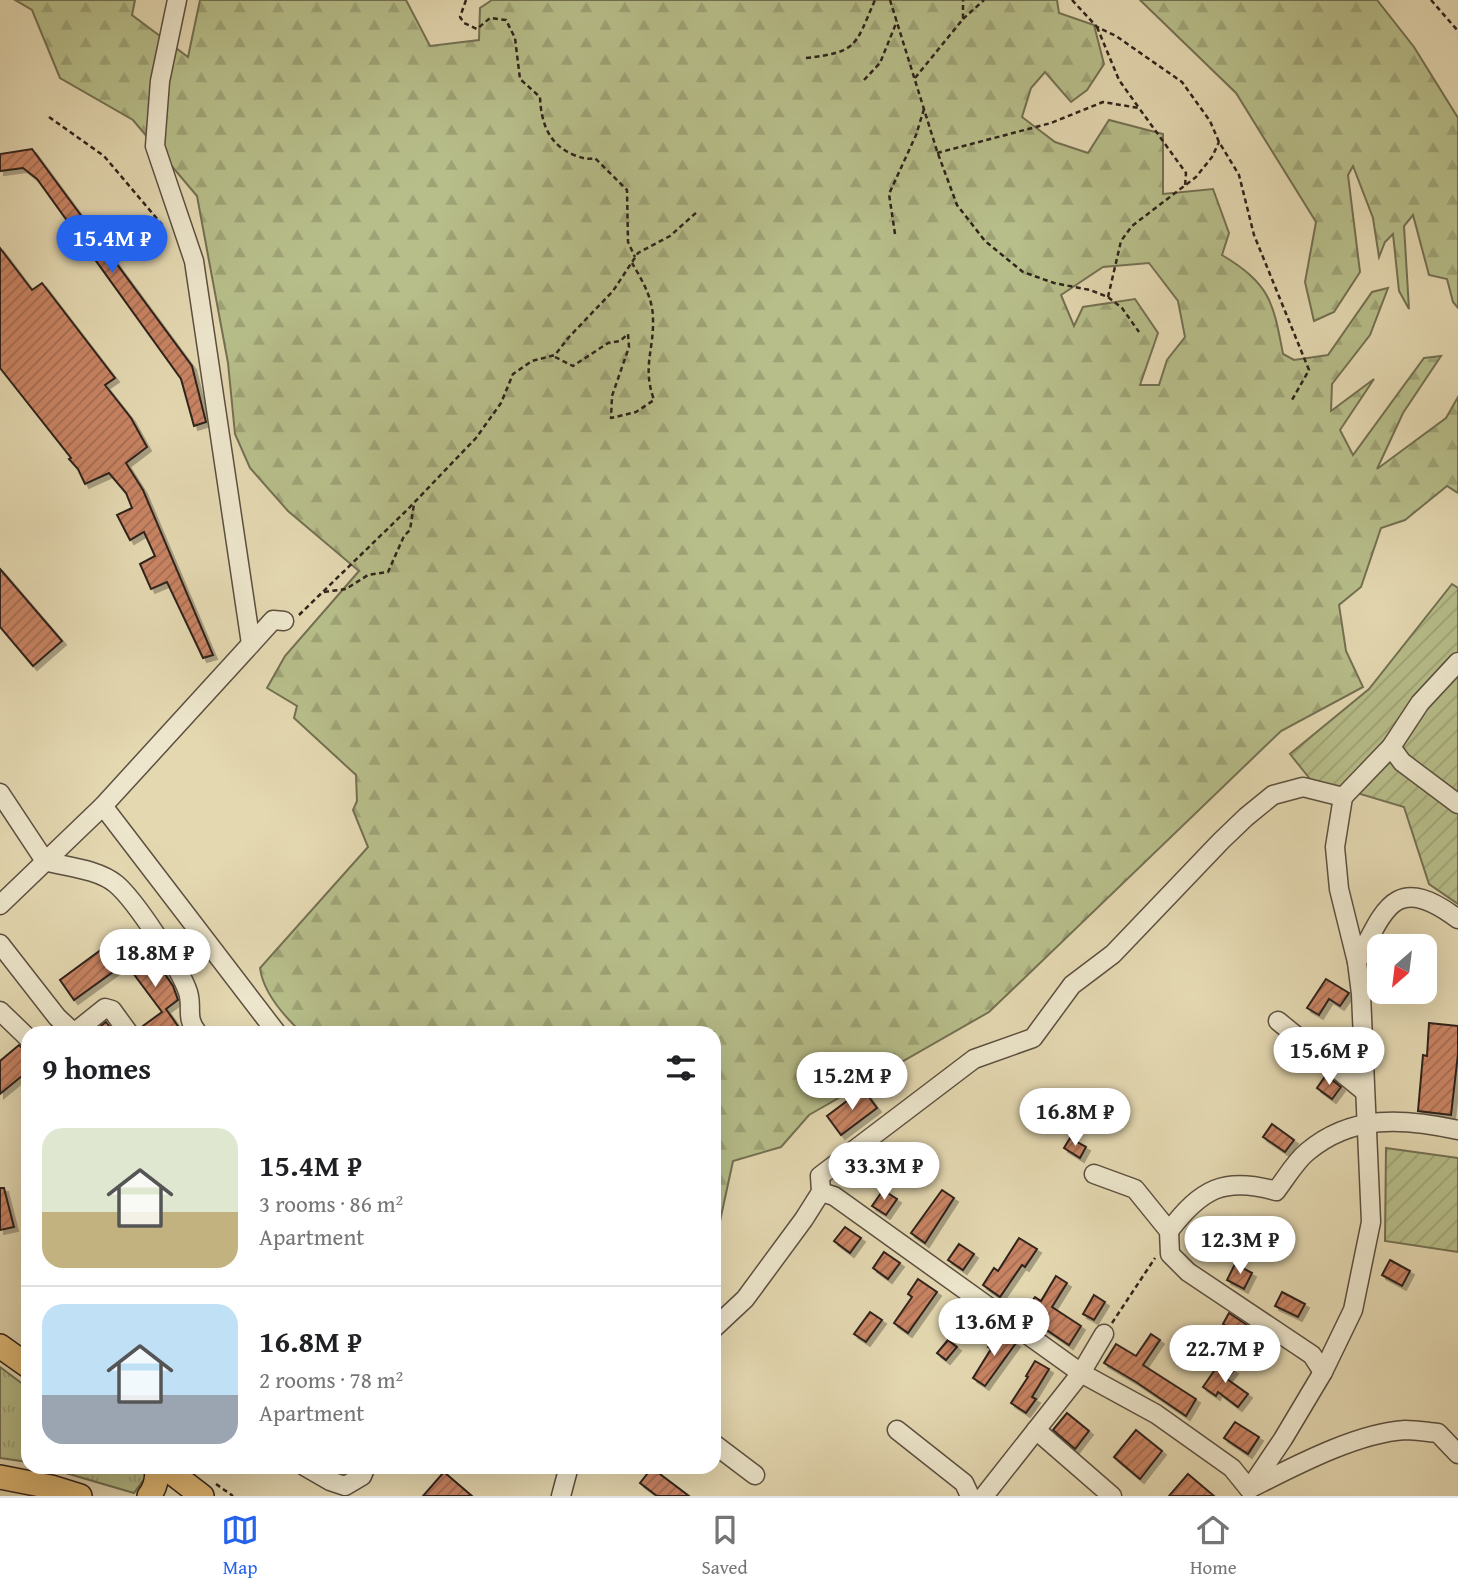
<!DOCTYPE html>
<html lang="en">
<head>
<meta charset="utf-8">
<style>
  :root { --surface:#fff; --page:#f2f2f2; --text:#202124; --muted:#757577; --line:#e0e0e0; --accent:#2563eb }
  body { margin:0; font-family:"Gentium Book Plus",serif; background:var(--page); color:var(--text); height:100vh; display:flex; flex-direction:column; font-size:26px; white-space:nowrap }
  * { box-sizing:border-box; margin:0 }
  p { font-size:23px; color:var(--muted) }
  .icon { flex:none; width:38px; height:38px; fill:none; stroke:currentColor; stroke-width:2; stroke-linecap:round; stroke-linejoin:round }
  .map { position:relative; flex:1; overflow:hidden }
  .panel { position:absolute; left:21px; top:1026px; width:700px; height:448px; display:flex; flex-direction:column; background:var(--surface); border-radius:21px; box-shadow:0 7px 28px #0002 }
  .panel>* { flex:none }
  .needle { width:46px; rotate:208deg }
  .controls { position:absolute; left:1367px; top:934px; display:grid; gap:14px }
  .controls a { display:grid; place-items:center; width:70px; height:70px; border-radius:14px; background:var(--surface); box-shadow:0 7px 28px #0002; font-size:35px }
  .price { position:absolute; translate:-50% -60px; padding:0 16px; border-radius:24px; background:#fff; color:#222; font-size:23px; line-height:46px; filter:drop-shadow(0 2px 4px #0008) }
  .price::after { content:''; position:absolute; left:50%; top:42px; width:21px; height:16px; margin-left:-10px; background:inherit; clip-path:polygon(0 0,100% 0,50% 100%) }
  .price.active { background:var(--accent); color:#fff }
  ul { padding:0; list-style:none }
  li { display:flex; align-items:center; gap:21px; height:175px; padding:0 21px }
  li+li { border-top:2px solid var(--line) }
  li span { display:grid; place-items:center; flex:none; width:196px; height:140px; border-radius:21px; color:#555 }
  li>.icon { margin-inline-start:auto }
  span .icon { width:84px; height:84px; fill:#fffc; stroke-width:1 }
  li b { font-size:30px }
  h2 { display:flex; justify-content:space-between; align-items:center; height:84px; padding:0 21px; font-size:30px }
  .menu { display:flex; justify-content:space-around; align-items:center; height:98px; border-top:2px solid var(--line); background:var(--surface); font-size:19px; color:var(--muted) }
  .menu a { display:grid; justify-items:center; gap:4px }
  .menu .active { color:var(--accent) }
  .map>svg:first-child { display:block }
</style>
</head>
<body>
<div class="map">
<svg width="1458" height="1496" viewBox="0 0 1458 1496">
  <defs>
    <pattern id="grass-tufts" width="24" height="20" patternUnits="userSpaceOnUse" patternTransform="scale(1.75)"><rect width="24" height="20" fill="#b7be8a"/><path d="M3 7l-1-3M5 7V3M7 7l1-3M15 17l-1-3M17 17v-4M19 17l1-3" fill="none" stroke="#9ea376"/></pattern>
    <pattern id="forest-firs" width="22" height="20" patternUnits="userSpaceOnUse" patternTransform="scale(1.75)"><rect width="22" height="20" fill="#b7be8a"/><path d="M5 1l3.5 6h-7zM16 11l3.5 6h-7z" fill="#9ea376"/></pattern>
    <pattern id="garden-furrows" width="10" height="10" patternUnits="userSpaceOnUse" patternTransform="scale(1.75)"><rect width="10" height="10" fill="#b7be8a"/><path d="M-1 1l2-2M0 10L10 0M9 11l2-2" fill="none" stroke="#9ea376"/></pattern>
    <pattern id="building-hatch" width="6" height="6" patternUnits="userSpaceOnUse" patternTransform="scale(1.75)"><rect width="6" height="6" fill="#c98464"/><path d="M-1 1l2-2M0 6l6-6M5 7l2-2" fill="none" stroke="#a46c52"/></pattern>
    <filter id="shadow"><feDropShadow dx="4" dy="4" stdDeviation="0" flood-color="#0004"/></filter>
  </defs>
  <rect width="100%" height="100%" fill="#e4d8b1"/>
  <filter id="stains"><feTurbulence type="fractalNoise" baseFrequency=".00286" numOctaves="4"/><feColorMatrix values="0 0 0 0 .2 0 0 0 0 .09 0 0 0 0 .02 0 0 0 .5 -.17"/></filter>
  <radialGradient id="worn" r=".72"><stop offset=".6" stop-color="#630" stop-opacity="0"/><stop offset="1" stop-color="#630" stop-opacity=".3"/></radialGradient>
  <g fill="url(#grass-tufts)" stroke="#737052" stroke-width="2">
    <path d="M0,1367l28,21v74l-28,-4z"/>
    <path d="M45,1467h91l11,8 -13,18z"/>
  </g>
  <g fill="url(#forest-firs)" stroke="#737052" stroke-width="2" fill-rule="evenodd">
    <path d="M15,0h120l-3,15 56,42 12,-57h206l24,46 49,-6 1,-32 12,-8h565l2,13 35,12 10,39 -17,26 -16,12 -26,-30 -14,16 -9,29 33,25 33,11 21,-33 54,14v60l50,-5 16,44 -7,22c48,29 51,46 61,99l11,6 34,-5 44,-63 16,-4 -18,47 -38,49 -1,27 43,-32 -34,51 13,25 71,-97 17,-2 -38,57 -26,56 69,-51 12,-21v96l-11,-7 -42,34 -24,8 -20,59 -22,18 7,46 17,36 -82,44 -292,281 -180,103 -28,32 -48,14 -13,60 -6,3v-192h-413c-18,-17 -38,-40 -41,-64l108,-121 -15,-37 4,-9 -1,-26 -62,-57 3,-12 -30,-18 18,-32 74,-85 -71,-60 -38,-43 -15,-34 -7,-71 -31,-167 -64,-76 -73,-42 -28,-68zM1149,263l29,38 7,36 -18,23 -8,25h-19l18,-52 -23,-34 -52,8 -9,19 -13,-31 42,-28z"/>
    <path d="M1140,0h237l37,47 44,71v190l-5,-6 -6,-23 -18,-4 -16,-60 -9,11 5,83 -10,-18 -6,-57 -8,8 -6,15 -6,-39 -20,-52 -5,9 12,97 -26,40 -20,9 -9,-39 11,-60 -80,-129z"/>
  </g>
  <g fill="url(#garden-furrows)" stroke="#737052" stroke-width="2">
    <path d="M1452,584l6,4v316l-29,-20 -25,-77 -94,-28 -20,-25 79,-65z"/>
    <path d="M1386,1148l72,10v94l-73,-11z"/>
  </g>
  <g fill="url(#building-hatch)" stroke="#2f231b" stroke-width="2" filter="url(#shadow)">
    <path d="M32,149l160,217 14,56 -12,4 -13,-47 -144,-200 -14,-11 -23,3v-17z"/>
    <path d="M0,248l32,42 10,-7 73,95 -10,7 26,33 16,29 -21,16 17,27 70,165 -10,3 -36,-76 -16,7 -11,-25 15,-8 -11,-24 -14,8 -13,-25 15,-7 -6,-15 -17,-20 -24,11 -7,-15 -9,-10 2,-1 -71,-90z"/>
    <path d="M0,569l62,72 -29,25 -33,-39z"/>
    <path d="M109,944l15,20 -50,36 -14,-20z"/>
    <path d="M145,945l28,41 5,14 -12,9 16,23h-34l-5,-6 19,-14 -38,-51z"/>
    <path d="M1326,979l23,14 -9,13 -11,-7 -10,16 -12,-7z"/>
    <path d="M106,1022l8,10h-21z"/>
    <path d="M1429,1023l29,3v28l-7,61 -33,-4 5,-56 4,1z"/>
    <path d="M19,1045l9,9v17l-28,23v-33z"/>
    <path d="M1326,1075l15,12 -9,12 -15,-11z"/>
    <path d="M863,1089l14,19 -36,27 -14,-19z"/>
    <path d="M1272,1124l22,16 -9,12 -22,-15z"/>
    <path d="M1070,1138l16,9 -6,11 -16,-10z"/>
    <path d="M0,1188h4l10,39 -14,3z"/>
    <path d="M883,1190l14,9 -11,16 -14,-9z"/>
    <path d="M942,1190l12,8 -29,45 -14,-10z"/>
    <path d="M845,1227l16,11 -11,15 -16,-12z"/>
    <path d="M1019,1238l18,11 -12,18 -3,-2 -22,32 -17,-12 11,-17 4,3z"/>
    <path d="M959,1244l15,10 -11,16 -15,-10z"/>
    <path d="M884,1252l16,11 -12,16 -15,-11z"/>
    <path d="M1390,1260l20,11 -8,15 -20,-11z"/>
    <path d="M1235,1264l17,9 -8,16 -17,-9z"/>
    <path d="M1056,1276l11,7 -15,24 29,19 -12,19 -46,-31 12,-17 6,4z"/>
    <path d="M918,1279l19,13 -29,41 -14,-10 18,-26 -4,-3z"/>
    <path d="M1282,1292l23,12 -7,13 -23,-11z"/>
    <path d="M1094,1295l11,7 -11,18 -11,-6z"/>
    <path d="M964,1311l11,8 -11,16 -11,-9z"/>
    <path d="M870,1312l12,8 -16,22 -12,-8z"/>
    <path d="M1229,1313l21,14 -5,10 -22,-13z"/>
    <path d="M998,1331l18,12 -31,43 -12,-8 18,-29 -3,-2z"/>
    <path d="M1151,1334l9,6 -17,25 53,34 -10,17 -50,-34 -32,-19 12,-19 20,12z"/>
    <path d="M948,1340l9,7 -11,13 -9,-7z"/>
    <path d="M1035,1361l14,8 -17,28 4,2 -10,14 -15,-10 17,-26 -2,-1z"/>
    <path d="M1221,1361l13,9 -7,9 21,15 -10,13 -20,-15 -2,4 -13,-9z"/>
    <path d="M1067,1413l22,18 -14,18 -22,-19z"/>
    <path d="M1235,1422l24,15 -11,17 -24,-16z"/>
    <path d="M1136,1430l26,21 -22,28 -26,-22z"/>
    <path d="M652,1468l37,28h-32l-17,-13z"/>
    <path d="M444,1472l28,24h-49z"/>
    <path d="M1188,1474l26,22h-45z"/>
  </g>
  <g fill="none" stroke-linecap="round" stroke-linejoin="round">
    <defs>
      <g id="minor">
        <path d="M177,0l-17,81 -5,65 39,115 57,383"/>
        <path d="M1391,747l11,15 56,42"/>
        <path d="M0,793l45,68c22,6 53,8 71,23 19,16 64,84 72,108 5,16 -3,25 9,40"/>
        <path d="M1343,797l48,-50 29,-44 38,-41"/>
        <path d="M103,806l173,226"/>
        <path d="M0,905l103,-99 170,-186 11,1"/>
        <path d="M0,944l57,73 16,15"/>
        <path d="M1357,962c28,-54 38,-90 101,-43"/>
        <path d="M0,1011l28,27"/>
        <path d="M1278,1021l86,70"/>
        <path d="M75,1032l30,-24 7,2 16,22"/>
        <path d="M1094,1174l41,15 34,42 1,23 18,18 124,83 11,17"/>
        <path d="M821,1192l13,4 247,177 75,41 76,54 17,21c44,-22 107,-56 156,-59 11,0 22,2 33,3l20,21"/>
        <path d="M1169,1231c32,-42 55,-55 107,-40 10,-13 19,-29 31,-39 45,-38 97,-34 151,-22"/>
        <path d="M714,1328l31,-29 59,-80 17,-27 -1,-16 154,-117 59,-21 39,-53 41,-31 108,-113 25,-24 27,-22 30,-8 40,10"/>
        <path d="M897,1430l67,53 6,13"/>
        <path d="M1036,1430l76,66"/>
        <path d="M714,1444l41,31"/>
        <path d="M304,1466l26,15 15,5 17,-10 4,-10"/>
        <path d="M1250,1488l33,-49 40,-67 30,-62 18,-88 -10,-228 -4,-32 -18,-73 -4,-42 8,-50"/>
        <path d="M561,1496l8,-30"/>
        <path d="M984,1496l97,-123 23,-39"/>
      </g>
      <g id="major">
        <path d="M0,1346l28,20"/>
        <path d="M163,1466l39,30"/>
        <path d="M0,1477l51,10 29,9"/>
        <path d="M149,1496c7,-9 9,-18 7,-30"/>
      </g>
    </defs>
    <use href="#minor" stroke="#5c5040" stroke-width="21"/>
    <use href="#major" stroke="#2f231b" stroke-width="26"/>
    <g stroke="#2f231b" stroke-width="2.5" stroke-dasharray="5 3.5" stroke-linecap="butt">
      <path d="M466,0l-6,17 4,6 13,6 13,-11 16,2 9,18 5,41 20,18c1,26 9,48 34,58 8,3 14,5 21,3l32,32 1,52 7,15"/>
      <path d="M890,0l47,151 20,54 28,36 38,31 31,11 36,7 18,7 14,11 17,24"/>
      <path d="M1072,0l25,27 19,9 66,46 28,39 9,21 20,33 15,60 55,135 -17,30"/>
      <path d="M1431,0l27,31"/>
      <path d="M963,19l21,-19"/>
      <path d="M1097,27l22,53 20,28"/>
      <path d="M806,58c53,-6 49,-13 69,-58"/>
      <path d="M915,78l48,-59v-19"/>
      <path d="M864,80l16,-17 17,-42"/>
      <path d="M49,117l55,39 60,71"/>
      <path d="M937,153l114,-30 52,-21 36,6 47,65 -1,13"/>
      <path d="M895,234l-6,-40 27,-59 8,-26"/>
      <path d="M1108,297l13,-56 11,-15 64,-49 16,-20 7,-15"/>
      <path d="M555,357l18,9 35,-23 12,-2 8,-7 1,13 -17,49 -1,22 25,-6 18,-12c-12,-34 0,-49 -1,-81 0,-21 -11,-39 -21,-56"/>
      <path d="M324,592l22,-3 22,-14 20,-3 16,-36 6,-6 4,-26"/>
      <path d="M299,615l109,-106 68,-71 25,-35 12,-29 19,-13 23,-6 14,-18 44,-46 25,-38 32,-17 28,-25"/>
      <path d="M1112,1323l43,-65"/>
      <path d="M216,1484l17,12"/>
    </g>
    <use href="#minor" stroke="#ede6cc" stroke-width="18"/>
    <use href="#major" stroke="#e2bc78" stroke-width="23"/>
  </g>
  <rect width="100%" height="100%" filter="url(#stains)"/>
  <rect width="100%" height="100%" fill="url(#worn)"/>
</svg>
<div class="controls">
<a><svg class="needle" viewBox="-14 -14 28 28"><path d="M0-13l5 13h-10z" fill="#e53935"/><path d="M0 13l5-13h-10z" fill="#757577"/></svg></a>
</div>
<b class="price active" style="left:112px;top:275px">15.4M ₽</b>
<b class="price" style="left:155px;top:989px">18.8M ₽</b>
<b class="price" style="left:1329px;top:1087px">15.6M ₽</b>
<b class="price" style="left:852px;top:1112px">15.2M ₽</b>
<b class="price" style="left:1075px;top:1148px">16.8M ₽</b>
<b class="price" style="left:884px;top:1202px">33.3M ₽</b>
<b class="price" style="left:1240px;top:1276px">12.3M ₽</b>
<b class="price" style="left:994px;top:1358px">13.6M ₽</b>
<b class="price" style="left:1225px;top:1385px">22.7M ₽</b>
<section class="panel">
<h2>9 homes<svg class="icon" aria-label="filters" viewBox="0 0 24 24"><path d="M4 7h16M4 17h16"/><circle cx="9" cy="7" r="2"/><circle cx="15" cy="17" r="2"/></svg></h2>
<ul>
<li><span style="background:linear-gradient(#dfe7d0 60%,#c2b280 0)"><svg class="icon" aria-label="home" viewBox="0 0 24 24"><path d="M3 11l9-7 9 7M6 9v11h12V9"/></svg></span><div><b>15.4M ₽</b><p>3 rooms · 86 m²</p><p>Apartment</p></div></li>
<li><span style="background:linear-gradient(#bfe0f5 65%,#9aa5b1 0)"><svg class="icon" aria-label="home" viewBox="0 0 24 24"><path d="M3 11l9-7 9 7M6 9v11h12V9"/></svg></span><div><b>16.8M ₽</b><p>2 rooms · 78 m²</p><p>Apartment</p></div></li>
</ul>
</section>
</div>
<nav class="menu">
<a class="active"><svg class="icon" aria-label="map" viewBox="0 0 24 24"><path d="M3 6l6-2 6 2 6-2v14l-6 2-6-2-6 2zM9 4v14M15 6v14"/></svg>Map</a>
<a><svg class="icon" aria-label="saved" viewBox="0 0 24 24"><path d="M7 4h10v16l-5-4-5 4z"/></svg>Saved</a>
<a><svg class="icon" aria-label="home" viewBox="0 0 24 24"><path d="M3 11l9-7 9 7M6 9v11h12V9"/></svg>Home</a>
</nav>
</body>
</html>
